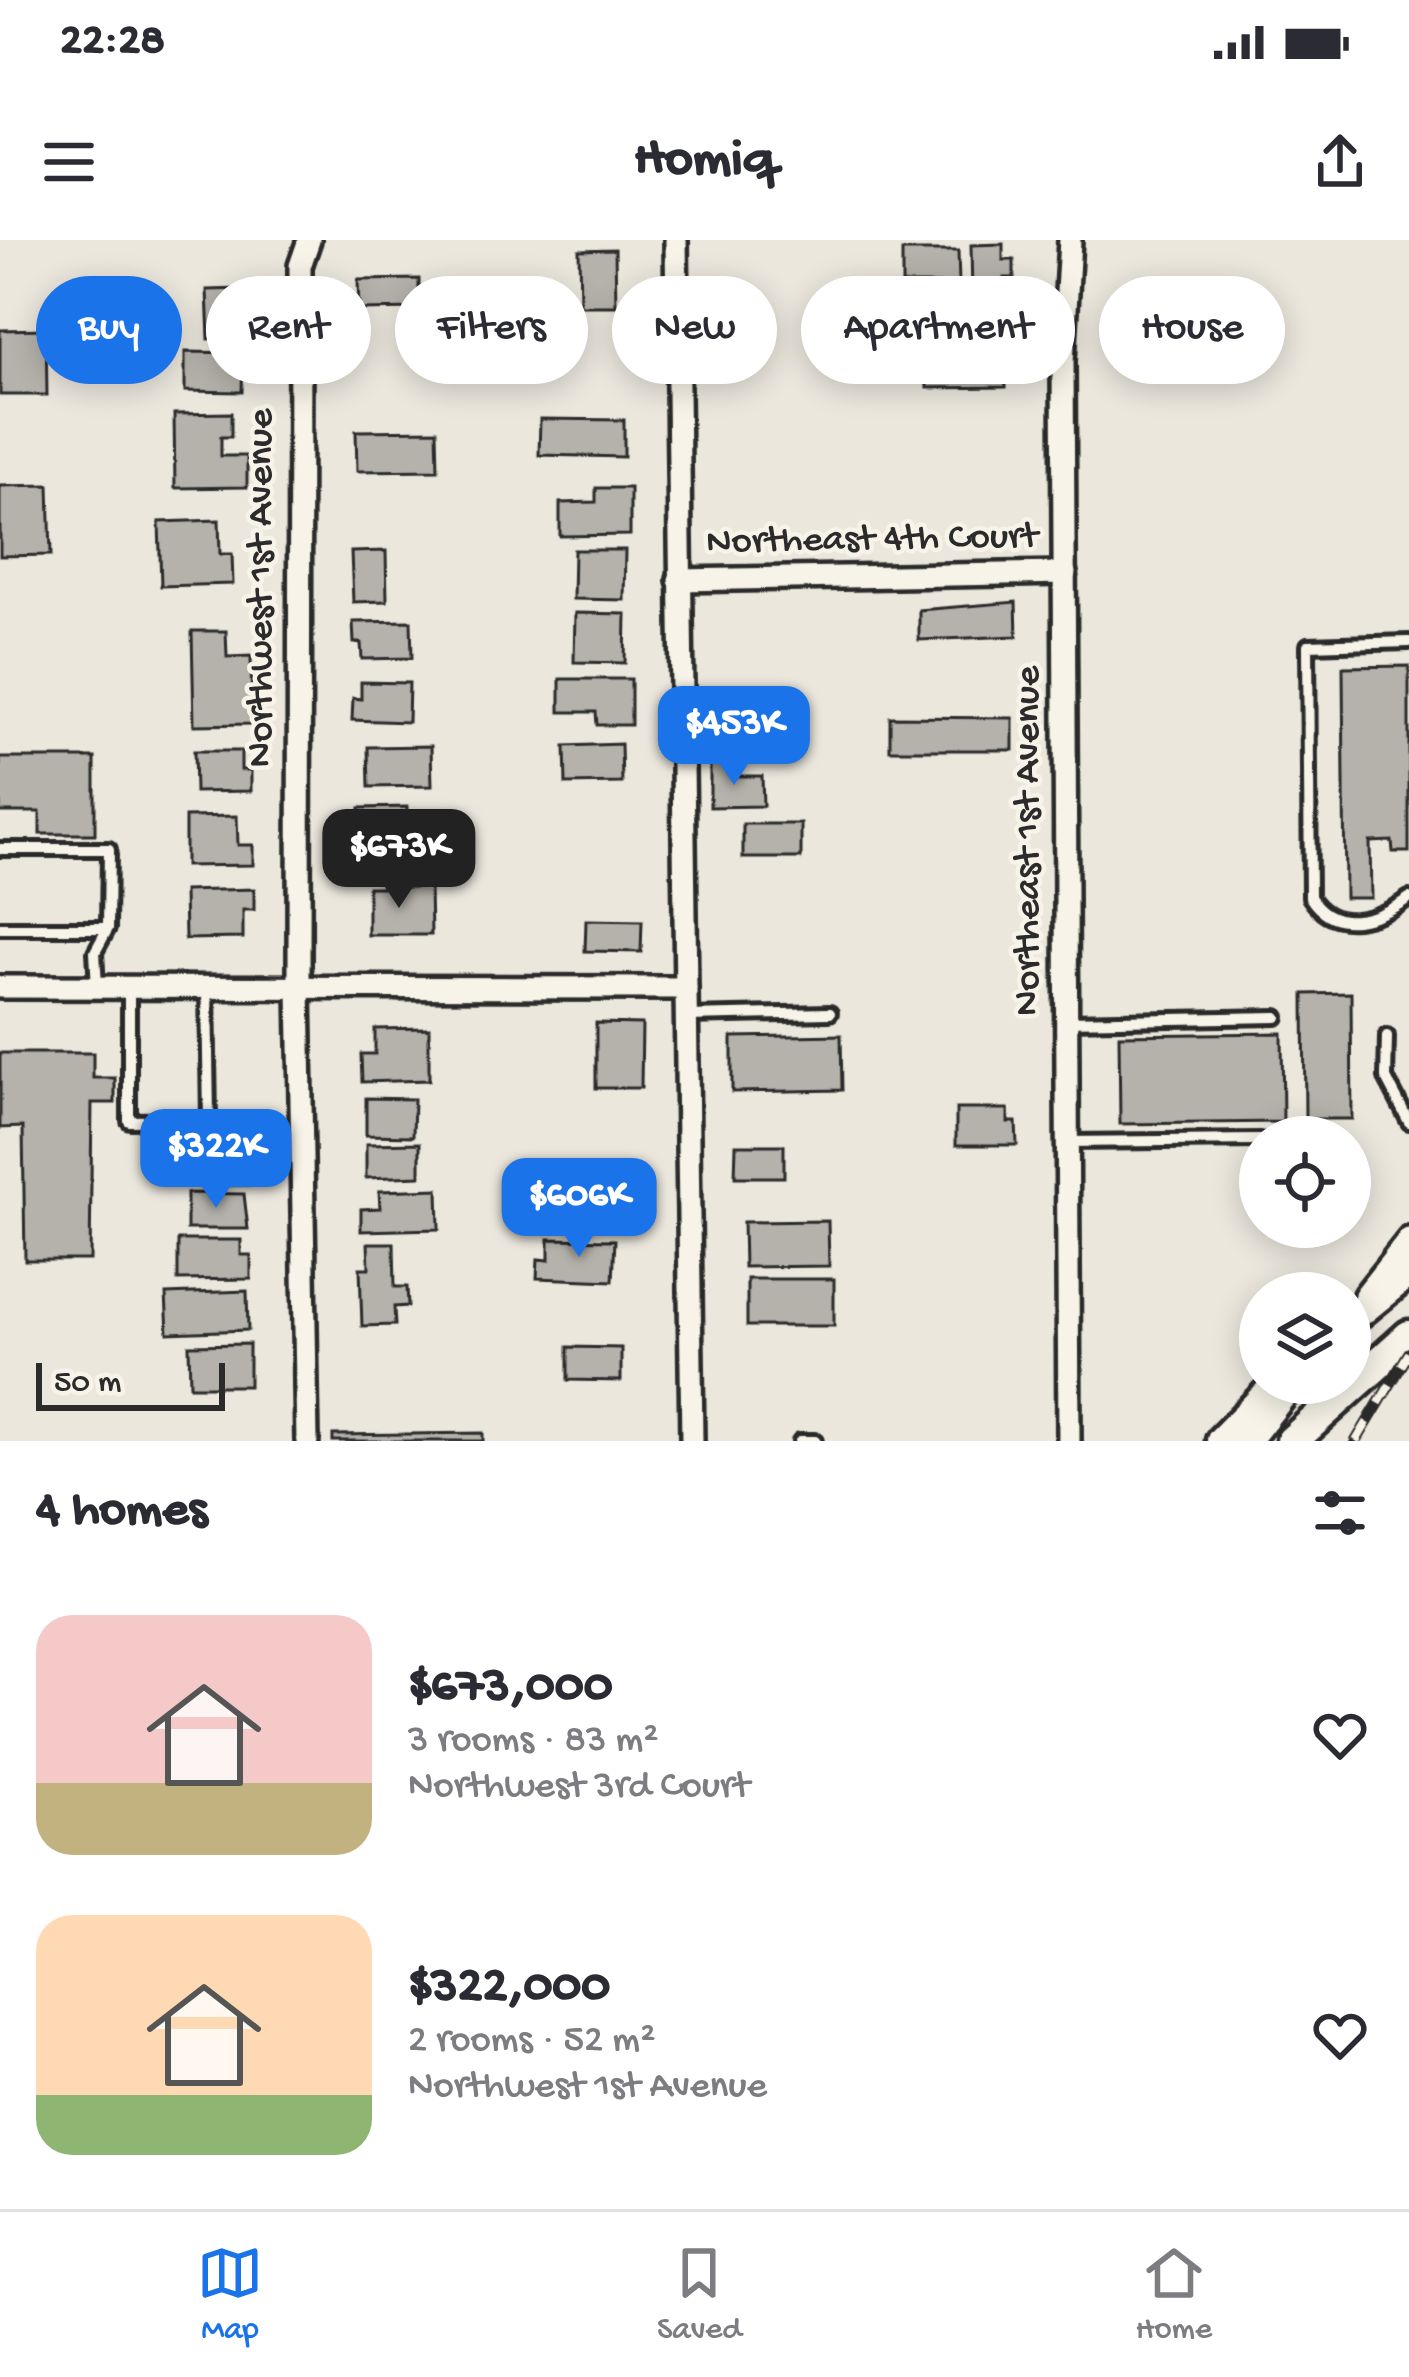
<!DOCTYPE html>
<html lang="en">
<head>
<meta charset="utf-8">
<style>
  :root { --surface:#fff; --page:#f2f2f3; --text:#2b2b33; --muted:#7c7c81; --line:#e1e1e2; --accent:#1a73e8 }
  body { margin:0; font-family:"Gochi Hand",sans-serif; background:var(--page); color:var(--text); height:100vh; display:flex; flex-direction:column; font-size:45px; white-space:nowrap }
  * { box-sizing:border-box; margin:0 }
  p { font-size:39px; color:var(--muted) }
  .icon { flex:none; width:66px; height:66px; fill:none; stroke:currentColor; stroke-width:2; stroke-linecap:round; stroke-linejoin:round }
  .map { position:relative; height:1201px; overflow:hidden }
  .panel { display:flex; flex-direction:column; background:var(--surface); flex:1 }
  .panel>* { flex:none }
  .hud { position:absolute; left:36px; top:36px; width:1338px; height:108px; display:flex; gap:24px }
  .fabs { position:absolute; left:1239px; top:876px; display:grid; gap:24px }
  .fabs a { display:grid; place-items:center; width:132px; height:132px; border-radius:50%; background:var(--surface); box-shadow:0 6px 30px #0003; font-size:60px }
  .scale { position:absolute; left:36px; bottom:30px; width:189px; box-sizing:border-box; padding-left:12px; border:6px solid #2b2b2b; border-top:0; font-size:33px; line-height:42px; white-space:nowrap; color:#2b2b2b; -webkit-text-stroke:9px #f7f3e8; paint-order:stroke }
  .price { position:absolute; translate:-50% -102px; padding:0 27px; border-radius:24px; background:var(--accent); color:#fff; font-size:39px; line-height:78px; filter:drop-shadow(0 3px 6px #0008) }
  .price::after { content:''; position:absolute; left:50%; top:72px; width:36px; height:27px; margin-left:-18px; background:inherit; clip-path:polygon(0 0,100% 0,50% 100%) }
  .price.on { background:#222; color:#fff }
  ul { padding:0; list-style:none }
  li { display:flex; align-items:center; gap:36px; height:300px; padding:0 36px }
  li span { display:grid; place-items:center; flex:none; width:336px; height:240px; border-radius:36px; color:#555 }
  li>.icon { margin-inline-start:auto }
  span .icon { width:144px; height:144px; fill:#fffc; stroke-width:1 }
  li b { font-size:51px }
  h2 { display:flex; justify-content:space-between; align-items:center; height:144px; padding:0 36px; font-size:51px }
  .chip { padding:0 42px; border-radius:54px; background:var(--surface); box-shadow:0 6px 30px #0003; font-size:42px; line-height:108px }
  .chip.on { background:var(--accent); color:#fff }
  .status { display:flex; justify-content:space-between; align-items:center; height:84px; padding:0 60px; background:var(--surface); direction:ltr }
  .status svg { height:33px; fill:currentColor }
  header { display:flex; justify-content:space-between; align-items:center; height:156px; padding:0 36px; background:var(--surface); font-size:54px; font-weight:800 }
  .dock { display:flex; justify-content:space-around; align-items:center; height:168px; border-top:3px solid var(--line); background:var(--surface); font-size:33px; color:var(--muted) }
  .dock a { display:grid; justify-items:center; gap:6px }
  .dock .on { color:var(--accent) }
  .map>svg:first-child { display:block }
</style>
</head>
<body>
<div class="status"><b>22:28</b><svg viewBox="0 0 49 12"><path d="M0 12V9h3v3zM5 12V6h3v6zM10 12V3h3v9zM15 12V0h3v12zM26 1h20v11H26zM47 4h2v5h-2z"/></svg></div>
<header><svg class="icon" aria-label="menu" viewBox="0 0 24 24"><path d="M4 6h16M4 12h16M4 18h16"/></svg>Homiq<svg class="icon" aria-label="share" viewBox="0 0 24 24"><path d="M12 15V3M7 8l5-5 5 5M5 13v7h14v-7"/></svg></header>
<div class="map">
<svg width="1409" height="1201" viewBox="0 0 1409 1201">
  <rect width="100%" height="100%" fill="#ebe7dd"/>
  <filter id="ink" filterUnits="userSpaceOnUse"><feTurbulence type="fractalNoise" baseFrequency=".00833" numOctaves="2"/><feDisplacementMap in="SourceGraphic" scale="24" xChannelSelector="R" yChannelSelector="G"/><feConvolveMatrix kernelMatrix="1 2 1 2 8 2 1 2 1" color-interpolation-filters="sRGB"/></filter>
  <g filter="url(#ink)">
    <g fill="#b5b2ab" stroke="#2b2b2b" stroke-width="3">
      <path d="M1003,4v16h11v18h-10v21h-32l-1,-54z"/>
      <path d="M615,9l1,57h-36l-1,-56z"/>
      <path d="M902,11h56l1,33h-57z"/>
      <path d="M419,39v30l-60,1 -1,-30z"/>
      <path d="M243,49l1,48 -35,2 -2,-49z"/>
      <path d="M765,62l1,31 -47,1 -1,-30z"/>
      <path d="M46,89l1,66h-47v-65z"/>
      <path d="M1005,99l1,48 -79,1 -1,-48z"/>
      <path d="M185,112l58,1 -1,39 -57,-1z"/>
      <path d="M231,173v24h-10v19h26v31l-72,1 -1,-74z"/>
      <path d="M540,179l84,1v37l-85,-2z"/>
      <path d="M437,190l1,40 -81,1 -1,-40z"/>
      <path d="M49,245l2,70 -51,1v-70z"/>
      <path d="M596,248h34v47l-70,1v-33l36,-1z"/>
      <path d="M219,280l1,34h12l1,30 -72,2 -2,-64z"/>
      <path d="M574,310h51l-1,50 -51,-1z"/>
      <path d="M386,311l1,50 -34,1 -2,-50z"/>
      <path d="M1016,362l1,34 -98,4v-30z"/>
      <path d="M575,373l51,1 -1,49 -51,-1z"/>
      <path d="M411,381l1,37 -50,1 -1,-16h-7l-1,-21z"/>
      <path d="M192,391h34l1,26 24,-1 1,68 -58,1z"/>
      <path d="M1409,426v186h-16l-1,-11 -22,1 1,56h-26l-2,-231z"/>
      <path d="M560,439h71v46h-34l-1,-13h-36z"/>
      <path d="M361,442l48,1 -1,39 -56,-2 1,-22 8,1z"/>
      <path d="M890,477l123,1v32h-123z"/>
      <path d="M621,504l1,39 -56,1 -1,-38z"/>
      <path d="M431,506l1,40 -63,1 -1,-40z"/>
      <path d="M194,511h47v19h10v21l-56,1z"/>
      <path d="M0,518h95v76h-55v-22h-40z"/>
      <path d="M710,524h26v12h26l1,30 -53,1z"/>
      <path d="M407,567v67h-27v-14h-20v-52z"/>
      <path d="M237,576l1,29h15v20l-68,1v-49z"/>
      <rect x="743" y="584" width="58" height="34"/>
      <path d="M368,647h62l1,48h-63z"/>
      <path d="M254,649v21h-11v28l-58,1 -1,-48z"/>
      <path d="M586,680l56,1 -1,31 -56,-1z"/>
      <path d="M1351,753l1,126h-47l-1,-125z"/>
      <path d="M596,783l46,1 -1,64h-45z"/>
      <path d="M429,788v52l-67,2 -1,-28h14v-25z"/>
      <path d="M1282,793l1,89 -163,2 -1,-89z"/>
      <path d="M841,795l1,55 -110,2v-55z"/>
      <path d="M0,813h93v25h22v25h-23l-2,157h-65l-2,-133 -23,1z"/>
      <path d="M366,858l48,1 -1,37 -47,-1z"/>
      <path d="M956,869h52v13h8l1,23h-61z"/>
      <path d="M420,903v33l-54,2v-34z"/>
      <path d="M736,905h48v32h-49z"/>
      <path d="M186,907h55l8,38 -63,1z"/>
      <path d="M438,949l1,40 -78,2v-22l19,-1 -1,-17z"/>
      <path d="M187,953l57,1 4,35h-61z"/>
      <path d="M828,981l1,45 -85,1 -1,-45z"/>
      <path d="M549,999l66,1 -2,41 -76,-3 1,-19 11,1z"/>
      <path d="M178,1000h63v15h10v24l-73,1z"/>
      <path d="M368,1003h26l1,44h12l1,19 -14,1 1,18 -33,1 -2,-58h9z"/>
      <rect x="747" y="1039" width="87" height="47"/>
      <path d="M247,1051l1,39 -80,3 -2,-39z"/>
      <path d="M249,1104v42h-59l-1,-41z"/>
      <path d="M568,1107l53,1v33l-53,-1z"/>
      <path d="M483,1193v8h-150v-6z"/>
    </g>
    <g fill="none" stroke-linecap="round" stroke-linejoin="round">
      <defs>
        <g id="lane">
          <path d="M1409,402l-101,3 2,252c24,38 67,23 99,1"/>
          <path d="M0,609h109l-1,79h-108"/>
          <path d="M97,747l-2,-35 13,-24"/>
          <path d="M129,747v134l80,-1 -2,-133"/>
          <path d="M687,776l143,-3"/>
          <path d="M1067,781l210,-4"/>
          <path d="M1387,796l-1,42 23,44"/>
          <path d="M1067,902l193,-2"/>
          <path d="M800,1201h15"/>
        </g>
        <g id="street">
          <path d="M676,0l16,1201"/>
          <path d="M679,340l386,-7"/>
          <path d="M0,747l686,1"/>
          <path d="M1365,1055l44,-56"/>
          <path d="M307,1201l-8,-454 1,-721 9,-26"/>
          <path d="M1069,1201l-6,-1079 7,-122"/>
          <path d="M1250,1201l46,-58"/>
        </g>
        <g id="secondary">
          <path d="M1350,1079l59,-48"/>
          <path d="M1222,1201l57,-58"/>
          <path d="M1292,1201l117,-105"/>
        </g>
      </defs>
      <use href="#lane" stroke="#2b2b2b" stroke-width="20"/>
      <use href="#street" stroke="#2b2b2b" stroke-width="30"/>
      <use href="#secondary" stroke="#2b2b2b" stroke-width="39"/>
      <use href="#lane" stroke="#f7f3e8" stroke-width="10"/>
      <use href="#street" stroke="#f7f3e8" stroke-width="21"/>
      <use href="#secondary" stroke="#f7f3e8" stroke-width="30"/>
      <defs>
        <path id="rail" d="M1356,1201l53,-88"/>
      </defs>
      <use href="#rail" stroke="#2b2b2b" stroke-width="12"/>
      <use href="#rail" stroke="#f7f3e8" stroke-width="8" stroke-dasharray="22" stroke-linecap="butt"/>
    </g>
  </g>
  <g text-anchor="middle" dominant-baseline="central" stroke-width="9" stroke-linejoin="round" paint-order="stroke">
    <g font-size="39" fill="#2b2b2b" stroke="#f7f3e8">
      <text transform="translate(872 301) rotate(-1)">Northeast 4th Court</text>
      <text transform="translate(263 348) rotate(-90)">Northwest 1st Avenue</text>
      <text transform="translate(1030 601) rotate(-90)">Northeast 1st Avenue</text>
    </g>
  </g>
</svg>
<div class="fabs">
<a><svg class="icon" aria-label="locate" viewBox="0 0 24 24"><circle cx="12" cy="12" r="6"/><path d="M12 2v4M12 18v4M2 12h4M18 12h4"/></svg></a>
<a><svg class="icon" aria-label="layers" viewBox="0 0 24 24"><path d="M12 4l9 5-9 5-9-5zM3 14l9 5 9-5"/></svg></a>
</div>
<div class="scale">50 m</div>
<b class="price" style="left:734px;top:548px">$453K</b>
<b class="price on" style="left:399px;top:671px">$673K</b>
<b class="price" style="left:216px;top:971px">$322K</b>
<b class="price" style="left:579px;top:1020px">$606K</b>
<div class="hud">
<a class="chip on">Buy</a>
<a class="chip">Rent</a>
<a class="chip">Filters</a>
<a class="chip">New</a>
<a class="chip">Apartment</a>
<a class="chip">House</a>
</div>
</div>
<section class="panel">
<h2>4 homes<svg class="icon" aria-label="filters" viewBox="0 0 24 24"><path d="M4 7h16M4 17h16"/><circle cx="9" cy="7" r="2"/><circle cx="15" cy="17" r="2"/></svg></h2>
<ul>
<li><span style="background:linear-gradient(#f6c9c9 70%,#c2b280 0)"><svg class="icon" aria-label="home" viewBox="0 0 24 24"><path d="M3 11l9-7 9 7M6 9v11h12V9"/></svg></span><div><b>$673,000</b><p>3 rooms · 83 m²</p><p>Northwest 3rd Court</p></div><svg class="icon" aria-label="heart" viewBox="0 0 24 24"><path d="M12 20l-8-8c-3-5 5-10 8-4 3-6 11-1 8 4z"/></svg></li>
<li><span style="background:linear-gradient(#ffd9b3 75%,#8fb573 0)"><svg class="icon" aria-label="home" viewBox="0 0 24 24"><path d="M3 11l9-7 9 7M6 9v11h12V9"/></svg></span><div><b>$322,000</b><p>2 rooms · 52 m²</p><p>Northwest 1st Avenue</p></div><svg class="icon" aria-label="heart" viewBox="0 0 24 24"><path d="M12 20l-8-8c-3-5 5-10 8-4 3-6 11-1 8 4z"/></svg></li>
</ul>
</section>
<nav class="dock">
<a class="on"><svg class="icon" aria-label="map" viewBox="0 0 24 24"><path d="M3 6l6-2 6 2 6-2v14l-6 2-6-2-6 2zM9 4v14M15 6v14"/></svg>Map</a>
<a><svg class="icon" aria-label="saved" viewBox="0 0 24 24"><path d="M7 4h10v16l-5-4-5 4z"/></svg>Saved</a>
<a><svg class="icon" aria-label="home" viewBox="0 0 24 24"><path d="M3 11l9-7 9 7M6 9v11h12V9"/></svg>Home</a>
</nav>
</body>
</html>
